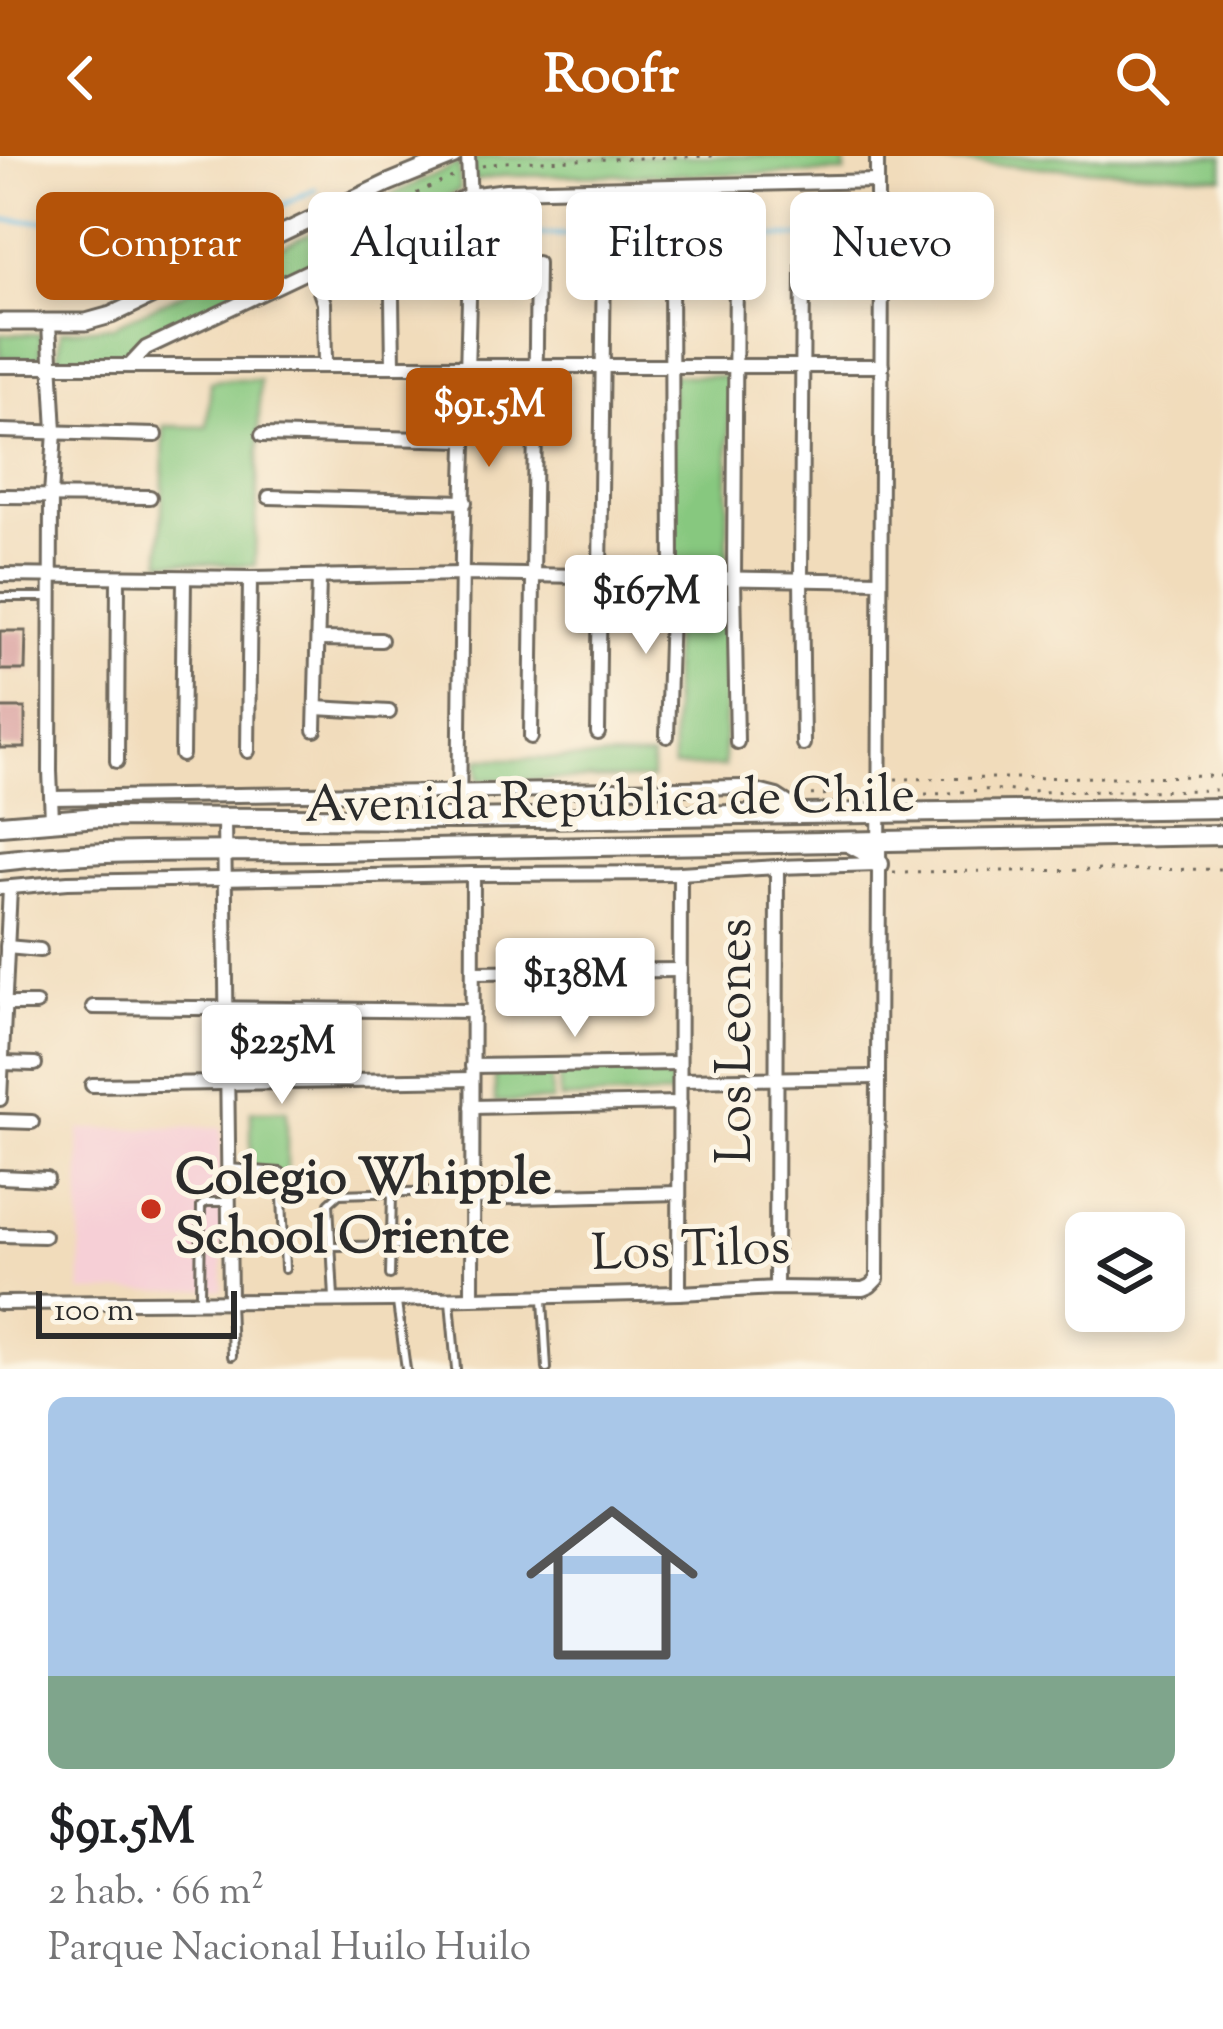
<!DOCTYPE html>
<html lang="es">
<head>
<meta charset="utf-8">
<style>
  :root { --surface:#fff; --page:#f6f6f6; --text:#202124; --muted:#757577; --accent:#b45309 }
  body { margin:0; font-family:"Sorts Mill Goudy",serif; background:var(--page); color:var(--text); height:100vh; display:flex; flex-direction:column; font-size:45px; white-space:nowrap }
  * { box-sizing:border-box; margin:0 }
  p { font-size:39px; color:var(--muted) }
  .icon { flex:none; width:66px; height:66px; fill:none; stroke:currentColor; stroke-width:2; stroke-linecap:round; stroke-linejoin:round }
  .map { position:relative; height:1213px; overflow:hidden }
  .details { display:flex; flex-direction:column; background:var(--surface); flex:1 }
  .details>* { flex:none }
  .hud { position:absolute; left:36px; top:36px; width:1152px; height:108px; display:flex; gap:24px }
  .tools { position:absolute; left:1065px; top:1056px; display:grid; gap:24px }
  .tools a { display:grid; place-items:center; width:120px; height:120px; border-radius:18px; background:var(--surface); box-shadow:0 6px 18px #0003; font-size:60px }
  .scale { position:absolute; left:36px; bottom:30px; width:201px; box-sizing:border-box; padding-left:12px; border:6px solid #2b2b2b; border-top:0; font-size:33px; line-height:42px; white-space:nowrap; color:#2b2b2b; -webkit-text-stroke:9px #fcf5e5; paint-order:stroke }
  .price { position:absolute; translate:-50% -102px; padding:0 27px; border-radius:12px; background:#fff; color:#222; font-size:39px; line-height:78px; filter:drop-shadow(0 3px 6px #0008) }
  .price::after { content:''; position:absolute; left:50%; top:72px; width:36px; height:27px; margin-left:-18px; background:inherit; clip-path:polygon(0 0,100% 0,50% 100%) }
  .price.selected { background:var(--accent); color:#fff }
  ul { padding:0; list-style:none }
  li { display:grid; align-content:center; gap:24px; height:636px; padding:0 48px }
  li span { display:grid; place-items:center; height:372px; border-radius:18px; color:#555 }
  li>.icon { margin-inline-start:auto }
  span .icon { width:216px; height:216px; fill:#fffc; stroke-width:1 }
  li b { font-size:51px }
  .chip { padding:0 42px; border-radius:18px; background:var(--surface); box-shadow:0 6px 18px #0003; font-size:42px; line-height:108px }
  .chip.selected { background:var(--accent); color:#fff }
  header { display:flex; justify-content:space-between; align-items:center; height:156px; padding:0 48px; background:var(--accent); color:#fff; font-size:54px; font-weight:700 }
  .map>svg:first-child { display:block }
</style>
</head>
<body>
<header><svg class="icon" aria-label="back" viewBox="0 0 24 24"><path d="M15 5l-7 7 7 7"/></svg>Roofr<svg class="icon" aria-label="search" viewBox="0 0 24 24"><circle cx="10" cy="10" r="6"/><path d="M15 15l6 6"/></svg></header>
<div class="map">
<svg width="1223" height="1213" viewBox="0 0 1223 1213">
  <rect width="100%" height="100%" fill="#fcf5e5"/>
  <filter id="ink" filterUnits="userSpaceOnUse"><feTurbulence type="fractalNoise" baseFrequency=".00833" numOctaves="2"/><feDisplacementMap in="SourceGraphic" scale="24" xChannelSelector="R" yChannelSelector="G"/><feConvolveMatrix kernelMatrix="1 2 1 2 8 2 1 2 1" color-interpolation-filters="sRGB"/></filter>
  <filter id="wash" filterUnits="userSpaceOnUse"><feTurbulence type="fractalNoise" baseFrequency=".004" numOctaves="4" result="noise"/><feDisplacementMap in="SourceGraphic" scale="48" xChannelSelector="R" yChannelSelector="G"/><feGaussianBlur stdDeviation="2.7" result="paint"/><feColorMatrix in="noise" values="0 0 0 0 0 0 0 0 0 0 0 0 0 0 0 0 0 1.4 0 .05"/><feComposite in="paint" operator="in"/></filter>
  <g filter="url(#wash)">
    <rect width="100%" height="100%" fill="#f1dcbb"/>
    <path fill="#f6cfd6" d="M221,971l2,163 -142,2 -2,-163z"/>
    <g fill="#87c87f" stroke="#597a55" stroke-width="3">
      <path d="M491,0h353l1,17 -343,3 -28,5 -1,-21z"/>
      <path d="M888,0h335v22l-53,-5 -282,-13z"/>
      <path d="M459,7l1,27 -336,164 -66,6 3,-29 52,-5z"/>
      <path d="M0,178h41v25l-41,-1z"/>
      <path d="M671,219l59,2 -6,390h-51z"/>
      <path d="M221,224h39l-5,186 -94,-5 3,-135 43,1 4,-45z"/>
      <path d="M652,602v21l-173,1v-21z"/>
      <path d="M670,910l1,29 -111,4 -1,-29z"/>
      <path d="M551,914l1,31 -57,1v-31z"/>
      <path d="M287,954v67h-36v-66z"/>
    </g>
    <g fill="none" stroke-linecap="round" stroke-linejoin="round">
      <g stroke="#69bfe6" stroke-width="4.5">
        <path d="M0,64l241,6 74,-37"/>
        <path d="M475,78l389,3"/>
      </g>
    </g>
    <g id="blocks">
      <g fill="#daa1a0">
        <path d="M0,475h26l-1,39h-25z"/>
        <rect x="0" y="552" width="25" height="40"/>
      </g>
    </g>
  </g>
  <g filter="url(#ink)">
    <use href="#blocks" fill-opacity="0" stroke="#70695d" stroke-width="3"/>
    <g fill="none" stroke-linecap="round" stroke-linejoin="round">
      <defs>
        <g id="service">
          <path d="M0,441h47"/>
          <path d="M228,1012l53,4 4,97"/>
          <path d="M331,1090l127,-1"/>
          <path d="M390,1119l2,-80"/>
          <path d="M200,1142l1,-92 5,-4h21"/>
          <path d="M334,1142l-5,-95 10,-9 103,-3"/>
          <path d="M543,1143l4,70"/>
          <path d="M230,1145l2,55"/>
          <path d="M450,1145l6,68"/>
          <path d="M397,1147l9,66"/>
        </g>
        <g id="minor">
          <path d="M877,48v-48"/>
          <path d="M736,104l-2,318 3,164"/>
          <path d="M803,105l-2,317 2,166"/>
          <path d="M313,115l11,32 1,62"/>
          <path d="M392,142l1,68"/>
          <path d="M49,168l6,107 -4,65 -1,275 2,49"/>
          <path d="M131,208l15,-16 323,-153 37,-5 371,-9"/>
          <path d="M0,210h882"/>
          <path d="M0,275l156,4"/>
          <path d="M262,279l203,5"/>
          <path d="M0,340l150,1"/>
          <path d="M269,341l196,5"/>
          <path d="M0,419l250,3 212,-4 418,7"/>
          <path d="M318,483l63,1"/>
          <path d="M316,552l73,4"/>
          <path d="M315,574l4,-152"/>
          <path d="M598,577l6,-475"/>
          <path d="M667,580l5,-157 -1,-323"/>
          <path d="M531,581l6,-474"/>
          <path d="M248,595l2,-173"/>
          <path d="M182,599l2,-177"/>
          <path d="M117,605l1,-184"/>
          <path d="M52,642l690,-11 35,9 28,18"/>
          <path d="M224,663l6,482"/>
          <path d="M459,663l3,-264 9,-329 -3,-70"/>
          <path d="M0,732l68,-6 405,-8 207,-1 97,-6 101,-3"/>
          <path d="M7,791l33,3"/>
          <path d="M473,816l207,-2"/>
          <path d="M4,848h32"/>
          <path d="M93,851l380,4"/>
          <path d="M2,907l33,1"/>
          <path d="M472,910l207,-3"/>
          <path d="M680,924l196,-3"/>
          <path d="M92,929l380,-6"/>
          <path d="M0,943l10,-211"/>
          <path d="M472,951l208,-4"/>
          <path d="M0,965l32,1"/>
          <path d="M0,1021l47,2"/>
          <path d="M472,1042l207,-5"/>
          <path d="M0,1079l44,1"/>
          <path d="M776,1132l1,-421"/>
          <path d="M679,1137l1,-420"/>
          <path d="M472,1140l1,-422"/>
          <path d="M0,1147l390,-3 289,-7 97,-5 87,1 7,-3 7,-7 5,-1025"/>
        </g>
        <path id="tertiary" d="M0,166h86l25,-7 277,-132 66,-27"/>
        <g id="primary">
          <path d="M0,669l98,-8 361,2 764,-11"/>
          <path d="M848,686l15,8 16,14"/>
          <path d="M0,705c124,-15 250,-7 374,-11 283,-7 566,-12 849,-15"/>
        </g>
      </defs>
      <use href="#service" stroke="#70695d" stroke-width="12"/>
      <use href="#minor" stroke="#70695d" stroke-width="18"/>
      <use href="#tertiary" stroke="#70695d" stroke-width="21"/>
      <use href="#primary" stroke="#70695d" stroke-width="24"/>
      <g stroke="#70695d" stroke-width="3" stroke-dasharray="3 9" stroke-linecap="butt">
        <path d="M482,10l22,-4 210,-6"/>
        <path d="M351,67l106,-48"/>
        <path d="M895,623l328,-3"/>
        <path d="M889,638c20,-1 41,1 60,-1 25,-2 44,-6 69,-1l205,-2"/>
        <path d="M799,639l69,-1"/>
        <path d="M893,716l330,-3"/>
      </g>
      <use href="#service" stroke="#fff" stroke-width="6"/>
      <use href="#minor" stroke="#fff" stroke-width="12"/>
      <use href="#tertiary" stroke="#fff" stroke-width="15"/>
      <use href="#primary" stroke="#fff" stroke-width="18"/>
    </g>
  </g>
  <circle fill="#c8321e" stroke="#fcf5e5" stroke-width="4.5" cx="151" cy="1053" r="12"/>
  <g text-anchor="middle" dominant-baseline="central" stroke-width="10" stroke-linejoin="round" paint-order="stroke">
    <g font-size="51" fill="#2b2b2b" stroke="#fcf5e5">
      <text transform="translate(610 647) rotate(-1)">Avenida República de Chile</text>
      <text transform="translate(737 885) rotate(-90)">Los Leones</text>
      <text transform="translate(691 1097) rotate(-2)">Los Tilos</text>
    </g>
    <g font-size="51" font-weight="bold" fill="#2b2b2b" stroke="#fcf5e5" text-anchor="start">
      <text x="175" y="1024">Colegio Whipple<tspan x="175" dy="59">School Oriente</tspan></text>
    </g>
  </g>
</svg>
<div class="tools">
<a><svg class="icon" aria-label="layers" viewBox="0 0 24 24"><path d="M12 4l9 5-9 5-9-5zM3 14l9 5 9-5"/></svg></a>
</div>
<div class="scale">100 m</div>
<b class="price selected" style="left:489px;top:314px">$91.5M</b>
<b class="price" style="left:646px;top:501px">$167M</b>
<b class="price" style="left:575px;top:884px">$138M</b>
<b class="price" style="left:282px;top:951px">$225M</b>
<div class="hud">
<a class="chip selected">Comprar</a>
<a class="chip">Alquilar</a>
<a class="chip">Filtros</a>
<a class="chip">Nuevo</a>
</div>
</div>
<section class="details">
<ul>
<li><span style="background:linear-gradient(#a9c7e8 75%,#7fa58c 0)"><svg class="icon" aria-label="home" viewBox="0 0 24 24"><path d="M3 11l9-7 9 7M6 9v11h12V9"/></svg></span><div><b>$91.5M</b><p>2 hab. · 66 m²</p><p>Parque Nacional Huilo Huilo</p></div></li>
</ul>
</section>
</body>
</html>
